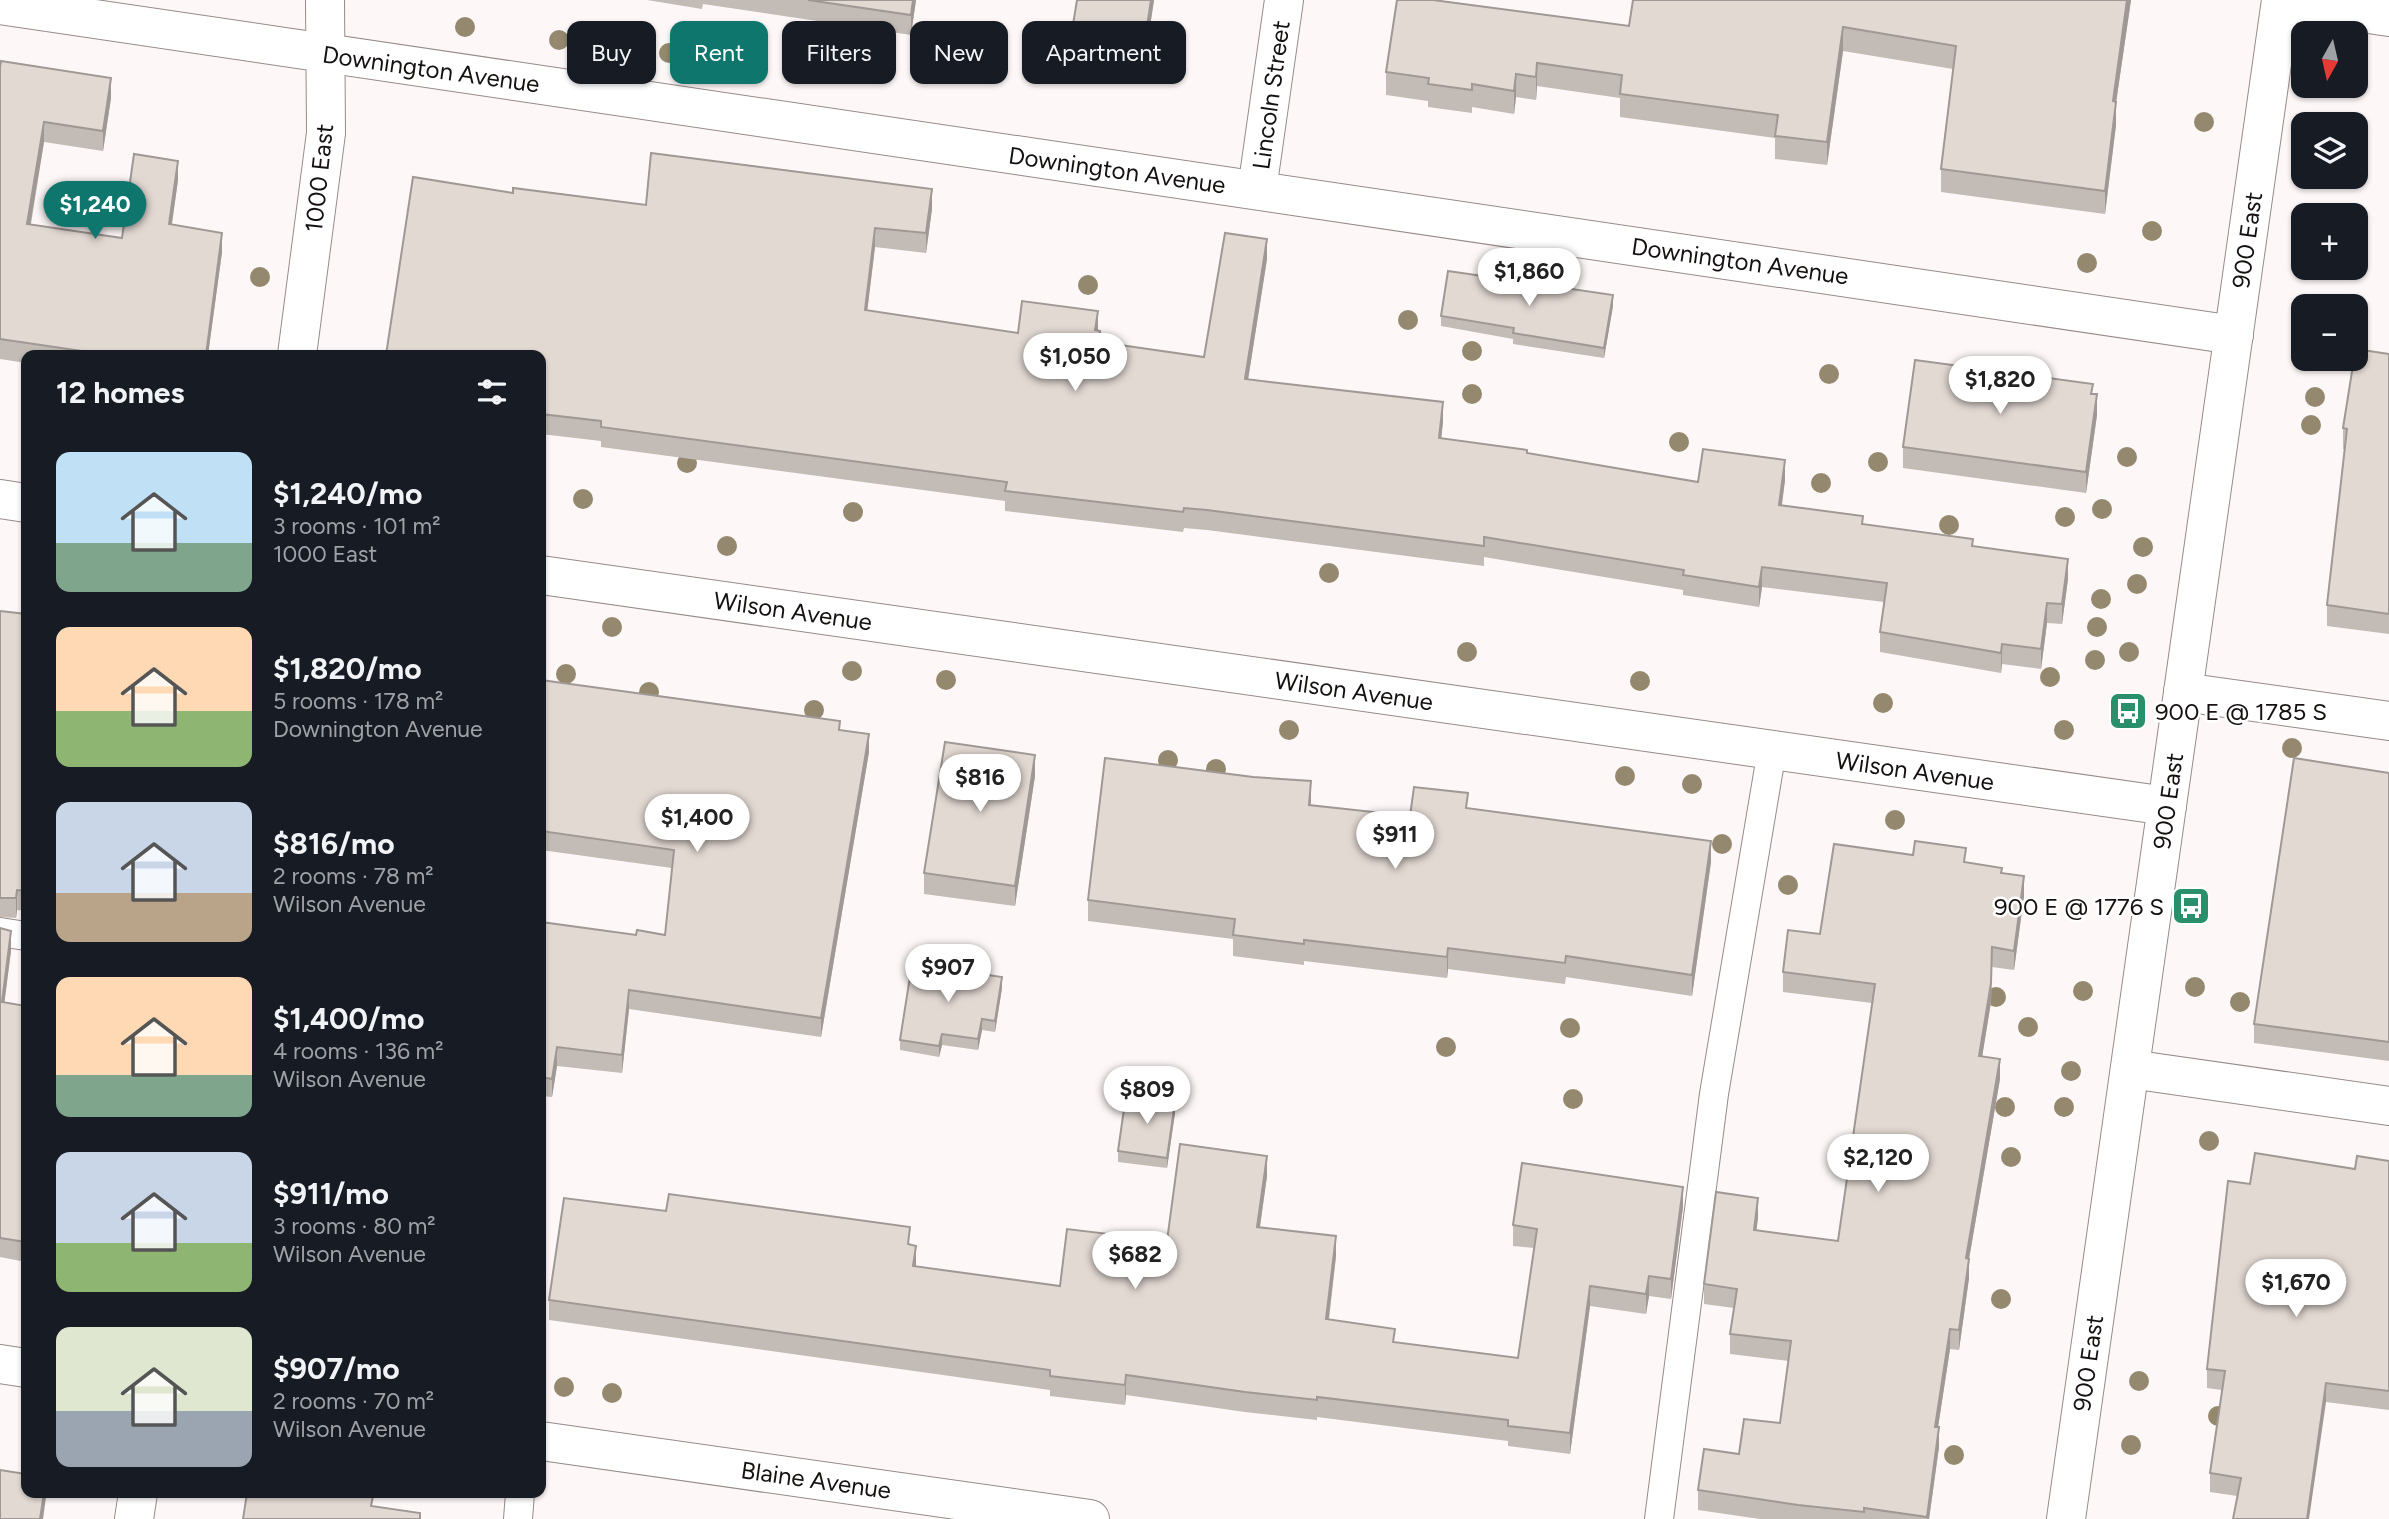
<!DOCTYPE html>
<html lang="en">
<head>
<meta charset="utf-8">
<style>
  :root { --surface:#171b24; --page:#242831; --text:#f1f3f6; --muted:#9ea1a6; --accent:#0f766e }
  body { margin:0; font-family:Figtree,sans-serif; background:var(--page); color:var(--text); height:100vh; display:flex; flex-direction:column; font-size:26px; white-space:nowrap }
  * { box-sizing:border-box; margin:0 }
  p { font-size:23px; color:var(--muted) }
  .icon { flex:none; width:38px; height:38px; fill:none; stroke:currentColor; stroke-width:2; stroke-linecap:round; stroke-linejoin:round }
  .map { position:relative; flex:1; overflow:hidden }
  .panel { position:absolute; left:21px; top:350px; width:525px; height:1148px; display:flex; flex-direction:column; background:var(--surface); border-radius:14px; box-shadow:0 2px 5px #0004 }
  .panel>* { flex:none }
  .banner { position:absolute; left:567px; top:21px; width:665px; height:63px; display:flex; gap:14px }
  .needle { width:46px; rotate:188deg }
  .buttons { position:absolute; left:2291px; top:21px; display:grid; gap:14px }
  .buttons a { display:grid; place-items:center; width:77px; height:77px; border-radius:14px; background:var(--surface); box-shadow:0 2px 5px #0004; font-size:35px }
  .price { position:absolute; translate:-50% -60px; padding:0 16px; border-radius:24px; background:#fff; color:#222; font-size:23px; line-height:46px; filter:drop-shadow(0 2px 4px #0008) }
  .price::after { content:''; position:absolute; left:50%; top:42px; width:21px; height:16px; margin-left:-10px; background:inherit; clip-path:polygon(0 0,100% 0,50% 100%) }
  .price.current { background:var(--accent); color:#fff }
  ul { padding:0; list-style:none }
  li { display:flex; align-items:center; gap:21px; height:175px; padding:0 35px }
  li span { display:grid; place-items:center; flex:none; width:196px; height:140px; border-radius:14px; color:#555 }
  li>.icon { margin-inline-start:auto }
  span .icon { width:84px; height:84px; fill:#fffc; stroke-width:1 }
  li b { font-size:30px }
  h2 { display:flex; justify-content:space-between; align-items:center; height:84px; padding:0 35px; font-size:30px }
  .chip { padding:0 24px; border-radius:14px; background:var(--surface); box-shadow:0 2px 5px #0004; font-size:24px; line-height:63px }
  .chip.current { background:var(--accent); color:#fff }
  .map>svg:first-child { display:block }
</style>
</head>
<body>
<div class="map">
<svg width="2389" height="1519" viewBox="0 0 2389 1519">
  <rect width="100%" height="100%" fill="#fdf8f7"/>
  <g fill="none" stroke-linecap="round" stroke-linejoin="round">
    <defs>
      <g id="service">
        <path d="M0,932l26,4"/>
        <path d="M518,1519l2,-26"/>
        <path d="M1659,1519l55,-425 58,-344"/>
      </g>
      <g id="minor">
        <path d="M2281,1l108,16"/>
        <path d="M0,5l2234,330"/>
        <path d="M1257,190l27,-190"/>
        <path d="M297,355l29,-222 -1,-133"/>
        <path d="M0,499l26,4"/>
        <path d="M541,575l1626,231"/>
        <path d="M2183,692l206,29"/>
        <path d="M2130,1069l259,37"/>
        <path d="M0,1364l26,4"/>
        <path d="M541,1441l549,78"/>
        <path d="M134,1519l4,-26"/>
      </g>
      <path id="tertiary" d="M2066,1519l215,-1519"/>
    </defs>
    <use href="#service" stroke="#968b89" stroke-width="30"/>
    <use href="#minor" stroke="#968b89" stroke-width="40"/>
    <use href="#tertiary" stroke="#968b89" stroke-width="40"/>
    <use href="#service" stroke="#fff" stroke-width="28"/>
    <use href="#minor" stroke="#fff" stroke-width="38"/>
    <use href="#tertiary" stroke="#fff" stroke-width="38"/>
  </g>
  <g fill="#94886f">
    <circle cx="465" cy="27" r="10"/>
    <circle cx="559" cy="40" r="10"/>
    <circle cx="669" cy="53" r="10"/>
    <circle cx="2204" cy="122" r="10"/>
    <circle cx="2152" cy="231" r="10"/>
    <circle cx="2087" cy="263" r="10"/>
    <circle cx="260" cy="277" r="10"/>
    <circle cx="1088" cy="285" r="10"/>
    <circle cx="1408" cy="320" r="10"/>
    <circle cx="1472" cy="351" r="10"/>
    <circle cx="1829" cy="374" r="10"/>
    <circle cx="1472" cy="394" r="10"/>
    <circle cx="2315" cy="397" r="10"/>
    <circle cx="2311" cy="425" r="10"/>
    <circle cx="1679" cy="442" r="10"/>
    <circle cx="2127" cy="457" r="10"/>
    <circle cx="1878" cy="462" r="10"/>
    <circle cx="687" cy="463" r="10"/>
    <circle cx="1821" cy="483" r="10"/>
    <circle cx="583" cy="499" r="10"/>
    <circle cx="2102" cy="509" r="10"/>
    <circle cx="853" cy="512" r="10"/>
    <circle cx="2065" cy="517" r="10"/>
    <circle cx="1949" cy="525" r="10"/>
    <circle cx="727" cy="546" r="10"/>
    <circle cx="2143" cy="547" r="10"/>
    <circle cx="1329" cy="573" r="10"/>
    <circle cx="2137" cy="584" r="10"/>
    <circle cx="2101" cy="599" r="10"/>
    <circle cx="612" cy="627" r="10"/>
    <circle cx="2097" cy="627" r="10"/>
    <circle cx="1467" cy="652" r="10"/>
    <circle cx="2129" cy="652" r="10"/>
    <circle cx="2095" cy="660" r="10"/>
    <circle cx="852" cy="671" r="10"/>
    <circle cx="566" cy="674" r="10"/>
    <circle cx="2050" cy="677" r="10"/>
    <circle cx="946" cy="680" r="10"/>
    <circle cx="1640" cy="681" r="10"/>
    <circle cx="649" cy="692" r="10"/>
    <circle cx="1883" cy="703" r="10"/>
    <circle cx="814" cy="710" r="10"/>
    <circle cx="1289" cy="730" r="10"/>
    <circle cx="2064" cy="730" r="10"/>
    <circle cx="2292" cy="748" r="10"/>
    <circle cx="1168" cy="760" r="10"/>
    <circle cx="1216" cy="769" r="10"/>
    <circle cx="1625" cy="776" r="10"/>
    <circle cx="1692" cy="784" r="10"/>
    <circle cx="1895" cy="820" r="10"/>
    <circle cx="1722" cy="844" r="10"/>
    <circle cx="1788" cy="885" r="10"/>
    <circle cx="2195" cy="987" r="10"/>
    <circle cx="2083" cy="991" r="10"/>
    <circle cx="1996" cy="997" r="10"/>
    <circle cx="2240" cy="1002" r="10"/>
    <circle cx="2028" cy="1027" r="10"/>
    <circle cx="1570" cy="1028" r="10"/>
    <circle cx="1446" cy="1047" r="10"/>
    <circle cx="2071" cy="1071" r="10"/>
    <circle cx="1573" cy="1099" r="10"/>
    <circle cx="2005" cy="1107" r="10"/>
    <circle cx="2064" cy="1107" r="10"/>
    <circle cx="2209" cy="1141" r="10"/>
    <circle cx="2011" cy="1157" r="10"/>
    <circle cx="2001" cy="1299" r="10"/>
    <circle cx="2139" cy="1381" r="10"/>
    <circle cx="564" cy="1387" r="10"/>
    <circle cx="612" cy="1393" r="10"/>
    <circle cx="2218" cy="1416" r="10"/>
    <circle cx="2131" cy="1445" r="10"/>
    <circle cx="1954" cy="1455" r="10"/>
  </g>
  <g fill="#c3bbb5">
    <path d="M647,0h269l-5,35 -208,-31 -1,5z"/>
    <path d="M1077,0h77l-12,80 -73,-11v-20z"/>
    <path d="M2131,0l-15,102v23l-11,89 -164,-22v-23l12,-100 -110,-18 -16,114 -52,-6v-21l-155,-21v-19l-83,-12 -1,14 -20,-3 -2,17 -42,-7v6l-44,-6v-6l-42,-6v-23z"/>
    <path d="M0,67l111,31 -8,53 -59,-9 -13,82 91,14 56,-58 -6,44 50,28 -14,103h-182v8l-26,-4z"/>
    <path d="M513,193l133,12 286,4 -6,44 -51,-6 -8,63 151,23 80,-2 2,11 104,15 63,-98 -19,120 195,43 -2,17 257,43 87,-2 -3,25 81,20 110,21 95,33 -6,45 -15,-1 -6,46 -39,-5 -1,9 -121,-21v-20l4,-30 -122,-15 -3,20 -76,-12v-5l-199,-33v9l-277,-36 -23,-2 -1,4 -178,-21v-10l-404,-54v-6l-60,-7v-79z"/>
    <path d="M1613,306l-9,52 -91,-14v-5l-72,-13v-10z"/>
    <path d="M2389,354v280l-62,-8v-21l18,-156h-2v-21z"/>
    <path d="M2093,394l4,21 -11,78 -183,-25v-21z"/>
    <path d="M0,611l26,3v297l-9,-1 -1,8 -16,-1z"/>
    <path d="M541,680l299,50 29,22 -48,285 -192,-28 -7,64 -65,-7 -5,31 -11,-1v-174l95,13h29l7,-67 -131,-18z"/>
    <path d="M2389,773v288l-135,-18v-19z"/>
    <path d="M1035,776l-20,130 -91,-12v-21z"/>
    <path d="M1311,805l99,11 58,-8 243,54 -19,134 -126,-19 -1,7 -117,-15 -1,9 -143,-17v4l-71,-9v-17l-145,-18v-21z"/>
    <path d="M1966,862l36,11 22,23 -10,74 -22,-3 -1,35 -9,55 18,22 -31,180v19l-10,72 -9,-1 -12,78 1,20 -10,72h-169l-62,-9v-20l41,-36 41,-31 9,-62 -59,-7v-20l4,-26 -30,-4v-20l54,-66 -2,12 82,11 34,-238 -89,-11v-20z"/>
    <path d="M0,928l11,23 -7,51 22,4v256l-26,-5z"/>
    <path d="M1002,988l-7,44 -13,-2 -4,20 -36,-5 -3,12 -39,-7v-10z"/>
    <path d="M1175,1113l-8,55 -49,-6v-11z"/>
    <path d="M2389,1161v249l-63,-8 -89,94 -27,-4v-19l12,-83 -15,-2v-19l43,-185 105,-15z"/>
    <path d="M1267,1176l-7,51 76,29 -7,64 66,22 123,16 16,-110 -21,-2v-21l170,-18 -12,92 -22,-3 -3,18 -56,-8 -20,148 -62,-8v-5l-191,-24v3l-72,-8 -119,-17 -1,10 -75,-9v-6l-501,-70v-20l361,-55 6,21 144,20 107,-45z"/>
  </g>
  <g fill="#9f9894">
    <path d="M913,0h3l-5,35v-20z"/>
    <path d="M1151,0h3l-12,80v-21z"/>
    <path d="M2127,0h4l-18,124v-23z"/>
    <path d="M1843,27v24l-16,114v-23z"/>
    <path d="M1537,63v23l-1,14v-23z"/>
    <path d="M1516,74v23l-2,17v-23z"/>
    <path d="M111,78v20l-8,53v-20z"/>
    <path d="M2116,102v23l-11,89v-23z"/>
    <path d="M44,122v20l-17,102v-20z"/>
    <path d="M178,161v19l-9,63v-19z"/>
    <path d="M932,189v20l-6,44v-20z"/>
    <path d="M875,228v19l-10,83v-20z"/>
    <path d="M222,233v19l-14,103h-2z"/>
    <path d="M1267,239v20l-22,140v-20z"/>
    <path d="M1613,295v11l-9,52v-10z"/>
    <path d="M1098,311v20l-3,-1z"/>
    <path d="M2097,394v21l-11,78v-21z"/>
    <path d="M1443,402v20l-4,36v-20z"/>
    <path d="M1785,460v20l-6,45v-20z"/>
    <path d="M2068,559v20l-6,45v-20z"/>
    <path d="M1762,567v20l-3,20v-20z"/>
    <path d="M2047,603v20l-6,46v-20z"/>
    <path d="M2002,644v20l-1,9v-20z"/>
    <path d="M869,734v18l-48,285v-19z"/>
    <path d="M1035,755v21l-20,130v-20z"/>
    <path d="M1311,781v21l-2,24v-21z"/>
    <path d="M1711,841v21l-19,134v-21z"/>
    <path d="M2024,876v20l-10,74v-19z"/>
    <path d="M17,890v20l-1,8v-20z"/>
    <path d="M11,931v20l-9,71v-20z"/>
    <path d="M1992,947l-1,55 -12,74v-20z"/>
    <path d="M1448,948v21l-1,9v-21z"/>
    <path d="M1002,977v11l-7,44v-11z"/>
    <path d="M629,990v19l-7,64v-18z"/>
    <path d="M982,1019v11l-4,20v-11z"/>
    <path d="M942,1034v11l-3,12v-11z"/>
    <path d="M557,1047v19l-5,31v-18z"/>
    <path d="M2000,1059v20l-31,180v19l-10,72v-20l7,-72z"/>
    <path d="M1175,1102v11l-8,55v-10z"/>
    <path d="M1267,1156v20l-10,71v-20z"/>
    <path d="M1683,1187v20l-12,92v-20z"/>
    <path d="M1758,1198v20l-4,32v-20z"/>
    <path d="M1336,1236v20l-10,84v-21z"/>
    <path d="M916,1246v20h-3z"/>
    <path d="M1649,1276v20l-3,18v-20z"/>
    <path d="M1590,1286v20l-20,148v-21z"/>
    <path d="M1950,1329v20l-15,98v-20z"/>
    <path d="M1126,1375v20l-1,10v-20z"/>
    <path d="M2326,1383v19l-17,117h-2z"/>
    <path d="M1939,1427v20l-10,72h-2z"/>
    <path d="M44,1493h2v4l-3,22h-3z"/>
  </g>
  <g fill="#e3d9d3" stroke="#9f9894" stroke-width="2">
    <path d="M808,0h105l-2,15z"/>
    <path d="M1077,0h74l-9,59 -73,-10z"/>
    <path d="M1397,0h36l196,26 4,-26h494l-14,101 3,1 -11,89 -164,-22 15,-123 -113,-19 -16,115 -52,-6 3,-21 -158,-21 2,-19 -85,-12 -1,14 -20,-3 -2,17 -42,-7v6l-44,-6 1,-6 -43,-6z"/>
    <path d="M1,61l110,17 -8,53 -59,-9 -17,102 95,14 12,-84 44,7 -9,63 53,9 -16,122h-97l-109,-16v-272z"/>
    <path d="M651,153l281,36 -6,44 -51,-5 -10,82 153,23 4,-32 76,10 -3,19 5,1 -1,11 105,15 21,-124 42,6 -22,140 198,23 -4,36 88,12v3l171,29 5,-33 82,11 -6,45 84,11 -1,8 111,15 -1,7 96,13 -6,45 -15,-1 -6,46 -39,-5 -1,9 -121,-21 7,-49 -125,-16 -3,20 -76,-12 1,-5 -200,-33v9l-277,-36 -23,-2 -1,4 -178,-21 2,-9 -406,-55v-6l-60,-7v-59h-155l27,-178 100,16v-5l133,17z"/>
    <path d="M1448,271l165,24 -9,53 -91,-15 1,-5 -73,-12z"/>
    <path d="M2356,349l33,5v260l-62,-9 20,-176 -4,-1 11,-69h2z"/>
    <path d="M1915,360l178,24 -2,10h6l-11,78 -183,-25z"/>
    <path d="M0,611l26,3v277l-9,-1 -1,8h-16z"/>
    <path d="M541,680l299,41 -1,9 30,4 -48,284 -192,-28 -7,65 -65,-8 -5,32 -11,-2v-155l95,13 1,-5 28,5 9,-85 -133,-19z"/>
    <path d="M945,742l90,13 -20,131 -91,-13z"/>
    <path d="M1105,758l148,19 58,4 -2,24 101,11 4,-29 54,6 -2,15 245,33 -19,134 -126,-19 -1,7 -117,-15 -1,9 -143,-17v4l-71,-9 2,-16 -147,-19z"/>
    <path d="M2294,758l95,15v269l-135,-18z"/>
    <path d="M1915,841l51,7 -2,14 38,6 -1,5 23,3 -10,75 -22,-4 -1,36 -12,73 21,3 -34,199 3,1 -10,71 -9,-1 -15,98h4l-12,90 -63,-9v4l-66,-7 -100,-15 6,-41 35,5 5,-35 36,4 11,-82 -61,-7 7,-45 -33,-5 12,-92 42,6 -4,32 84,11 37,-257 -92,-12 5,-42 32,4 14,-90 79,11z"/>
    <path d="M0,928l11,3 -9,71 24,4v236l-26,-4z"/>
    <path d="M912,964l90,13 -7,44 -13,-2 -4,20 -36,-5 -3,12 -39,-6z"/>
    <path d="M1126,1095l49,7 -8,56 -49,-7z"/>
    <path d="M1180,1144l87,12 -10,71 79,9 -10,83 69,10 -2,13 125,16 19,-129 -24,-4 9,-62 161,24 -12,92 -22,-3 -3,18 -56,-8 -20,147 -62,-7v-6l-191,-23v3l-72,-8 -119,-17 -1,10 -75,-9v-6l-501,-70 15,-102 102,13 3,-17 241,33 -2,17 8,2 -3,20 147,20 7,-57 100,12z"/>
    <path d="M2255,1153l100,16 2,-13 32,5v230l-63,-8 -19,136h-74l8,-41 -31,-5 15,-102 -18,-2 21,-188 22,3z"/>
    <path d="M0,1470l26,4v19h18l-4,26h-40z"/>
    <path d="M247,1493h100l26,3 -2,10 49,7v6h-177z"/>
  </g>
  <defs>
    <symbol id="bus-square" viewBox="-11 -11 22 22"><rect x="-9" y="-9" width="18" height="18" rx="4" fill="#2a8f6b" stroke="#fff"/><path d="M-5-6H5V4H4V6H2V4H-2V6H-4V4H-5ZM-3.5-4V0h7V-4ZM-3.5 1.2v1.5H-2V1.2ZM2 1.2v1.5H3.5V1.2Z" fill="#fff"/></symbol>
  </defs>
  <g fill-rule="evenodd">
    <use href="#bus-square" x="2106" y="689" width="44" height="44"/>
    <use href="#bus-square" x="2169" y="884" width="44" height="44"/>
  </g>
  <g text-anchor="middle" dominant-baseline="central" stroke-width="5" stroke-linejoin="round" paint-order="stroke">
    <g font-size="24" fill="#151110" stroke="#fff">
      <text transform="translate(431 69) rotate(8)">Downington Avenue</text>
      <text transform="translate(1271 95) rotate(-82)">Lincoln Street</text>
      <text transform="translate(1117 170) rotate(8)">Downington Avenue</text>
      <text transform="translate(319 178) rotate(-84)">1000 East</text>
      <text transform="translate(2247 240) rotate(-82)">900 East</text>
      <text transform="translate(1740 261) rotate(8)">Downington Avenue</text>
      <text transform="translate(793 611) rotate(8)">Wilson Avenue</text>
      <text transform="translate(1354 691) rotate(8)">Wilson Avenue</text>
      <text transform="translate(1915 771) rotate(8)">Wilson Avenue</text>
      <text transform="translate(2168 801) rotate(-82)">900 East</text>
      <text transform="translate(2088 1363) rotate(-82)">900 East</text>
      <text transform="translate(816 1480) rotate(8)">Blaine Avenue</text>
    </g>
    <g font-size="24" fill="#151110" stroke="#fff" text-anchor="start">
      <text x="2155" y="711">900 E @ 1785 S</text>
      <text x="2164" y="906" text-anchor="end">900 E @ 1776 S</text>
    </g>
  </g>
</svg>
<div class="buttons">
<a><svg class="needle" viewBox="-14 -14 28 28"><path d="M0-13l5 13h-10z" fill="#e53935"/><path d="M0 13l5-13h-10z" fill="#9ea1a6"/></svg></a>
<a><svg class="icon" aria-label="layers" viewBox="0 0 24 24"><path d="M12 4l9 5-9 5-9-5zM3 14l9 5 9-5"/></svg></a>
<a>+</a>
<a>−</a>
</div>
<b class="price current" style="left:95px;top:241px">$1,240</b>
<b class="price" style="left:1529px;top:308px">$1,860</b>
<b class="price" style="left:1075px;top:393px">$1,050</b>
<b class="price" style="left:2000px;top:416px">$1,820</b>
<b class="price" style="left:980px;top:814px">$816</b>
<b class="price" style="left:697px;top:854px">$1,400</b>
<b class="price" style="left:1395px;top:871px">$911</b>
<b class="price" style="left:948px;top:1004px">$907</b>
<b class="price" style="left:1147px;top:1126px">$809</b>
<b class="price" style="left:1878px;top:1194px">$2,120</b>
<b class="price" style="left:1135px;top:1291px">$682</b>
<b class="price" style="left:2296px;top:1319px">$1,670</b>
<div class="banner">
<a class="chip">Buy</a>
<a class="chip current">Rent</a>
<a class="chip">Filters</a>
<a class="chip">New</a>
<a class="chip">Apartment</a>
</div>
<section class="panel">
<h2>12 homes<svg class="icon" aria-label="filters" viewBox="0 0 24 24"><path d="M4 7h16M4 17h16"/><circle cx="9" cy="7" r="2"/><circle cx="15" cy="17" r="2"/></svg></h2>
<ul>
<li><span style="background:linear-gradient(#bfe0f5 65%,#7fa58c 0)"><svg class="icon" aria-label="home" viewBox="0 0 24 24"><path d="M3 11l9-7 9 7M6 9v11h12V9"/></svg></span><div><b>$1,240/mo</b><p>3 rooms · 101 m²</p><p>1000 East</p></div></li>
<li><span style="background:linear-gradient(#ffd9b3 60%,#8fb573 0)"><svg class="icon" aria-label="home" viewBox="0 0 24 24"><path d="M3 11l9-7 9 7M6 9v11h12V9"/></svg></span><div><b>$1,820/mo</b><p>5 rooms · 178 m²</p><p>Downington Avenue</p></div></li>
<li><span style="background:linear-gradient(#c9d6e8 65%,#b9a48a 0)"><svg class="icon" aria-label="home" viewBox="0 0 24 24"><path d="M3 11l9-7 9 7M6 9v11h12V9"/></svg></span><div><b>$816/mo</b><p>2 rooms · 78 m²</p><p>Wilson Avenue</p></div></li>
<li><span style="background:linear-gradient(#ffd9b3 70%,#7fa58c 0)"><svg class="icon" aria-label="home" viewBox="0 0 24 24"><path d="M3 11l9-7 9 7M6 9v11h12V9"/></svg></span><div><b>$1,400/mo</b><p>4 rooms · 136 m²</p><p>Wilson Avenue</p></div></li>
<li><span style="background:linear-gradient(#c9d6e8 65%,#8fb573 0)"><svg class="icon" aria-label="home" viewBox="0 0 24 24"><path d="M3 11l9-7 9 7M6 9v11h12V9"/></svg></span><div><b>$911/mo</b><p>3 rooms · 80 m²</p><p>Wilson Avenue</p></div></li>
<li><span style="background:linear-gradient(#dfe7d0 60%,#9aa5b1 0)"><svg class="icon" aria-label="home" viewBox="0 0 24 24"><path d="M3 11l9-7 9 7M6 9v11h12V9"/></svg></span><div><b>$907/mo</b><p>2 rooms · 70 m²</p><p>Wilson Avenue</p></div></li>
</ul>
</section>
</div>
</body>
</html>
